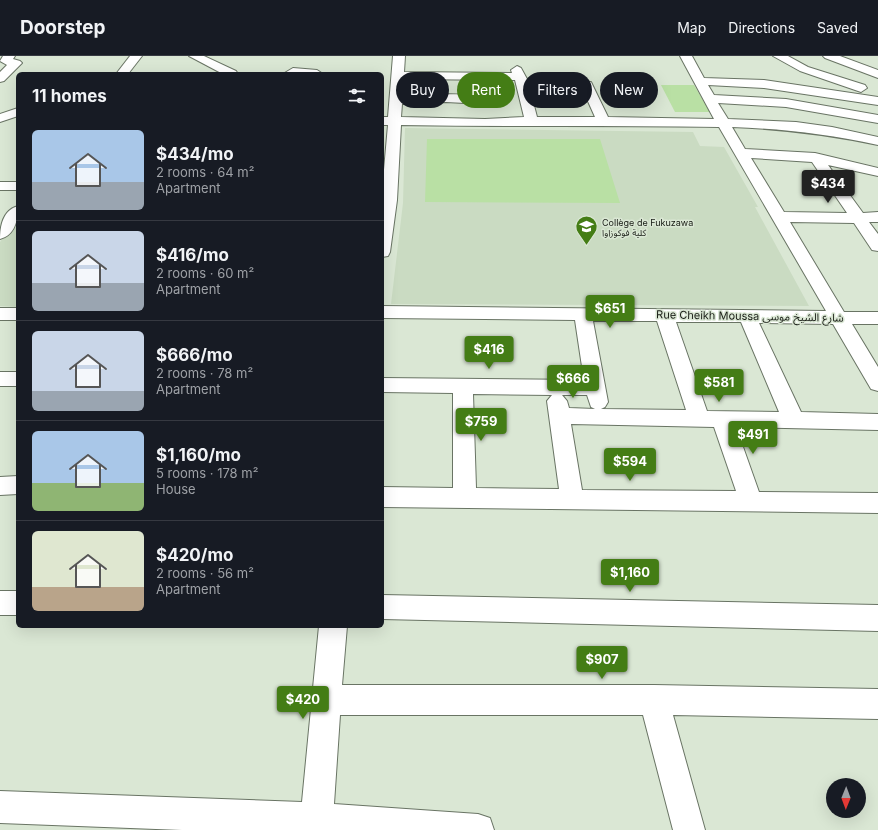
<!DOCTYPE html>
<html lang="en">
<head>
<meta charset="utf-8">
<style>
  :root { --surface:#171b24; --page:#20242c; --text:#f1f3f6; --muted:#9ea1a6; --line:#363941; --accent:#447d15 }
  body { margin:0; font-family:Inter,"Noto Sans Arabic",sans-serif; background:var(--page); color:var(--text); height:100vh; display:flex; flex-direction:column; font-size:15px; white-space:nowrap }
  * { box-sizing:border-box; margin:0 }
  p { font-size:13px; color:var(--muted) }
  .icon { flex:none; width:22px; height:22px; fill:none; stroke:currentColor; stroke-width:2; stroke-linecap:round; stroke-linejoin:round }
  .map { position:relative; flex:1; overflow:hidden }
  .panel { position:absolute; left:16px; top:16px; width:368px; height:556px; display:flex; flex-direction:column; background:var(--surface); border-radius:6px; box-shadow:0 4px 16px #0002 }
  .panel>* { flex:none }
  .hud { position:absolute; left:396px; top:16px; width:380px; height:36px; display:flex; gap:8px }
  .needle { width:26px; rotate:181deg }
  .controls { position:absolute; left:826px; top:722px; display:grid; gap:8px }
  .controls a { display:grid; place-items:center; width:40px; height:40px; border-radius:50%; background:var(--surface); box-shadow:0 4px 16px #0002; font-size:20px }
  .price { position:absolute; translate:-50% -34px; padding:0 9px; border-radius:4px; background:var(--accent); color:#fff; font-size:13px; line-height:26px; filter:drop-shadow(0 1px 2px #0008) }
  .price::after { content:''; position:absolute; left:50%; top:24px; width:12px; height:9px; margin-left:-6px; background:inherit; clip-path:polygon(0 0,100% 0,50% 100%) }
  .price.current { background:#222; color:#fff }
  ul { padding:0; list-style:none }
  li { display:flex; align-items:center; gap:12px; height:100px; padding:0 16px }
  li+li { border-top:1px solid var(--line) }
  li span { display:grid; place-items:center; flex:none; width:112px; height:80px; border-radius:6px; color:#555 }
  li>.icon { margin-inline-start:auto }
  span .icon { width:48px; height:48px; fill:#fffc; stroke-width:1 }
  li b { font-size:17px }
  h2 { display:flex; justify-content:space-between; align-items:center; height:48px; padding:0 16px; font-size:17px }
  .chip { padding:0 14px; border-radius:18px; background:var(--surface); box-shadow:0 4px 16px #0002; font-size:14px; line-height:36px }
  .chip.current { background:var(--accent); color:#fff }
  header { display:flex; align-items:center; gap:24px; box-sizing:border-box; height:56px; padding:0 20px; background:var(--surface); border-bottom:1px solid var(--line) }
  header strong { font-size:19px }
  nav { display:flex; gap:22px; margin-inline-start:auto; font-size:14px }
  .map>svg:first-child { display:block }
</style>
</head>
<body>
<header>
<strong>Doorstep</strong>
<nav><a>Map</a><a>Directions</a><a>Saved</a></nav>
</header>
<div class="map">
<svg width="878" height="774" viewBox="0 0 878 774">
  <rect width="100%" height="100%" fill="#dae7d4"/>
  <g fill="#cadbc2">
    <path d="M405,72l288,4 7,14 24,1 34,60h-3l54,99 -418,-2 12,-101z"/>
    <path d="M18,161v90l-18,-1v-64z"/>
  </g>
  <g fill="#b9e0a4">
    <path d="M661,29h33l16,27h-35z"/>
    <path d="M427,83h173l20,64 -195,-1z"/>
  </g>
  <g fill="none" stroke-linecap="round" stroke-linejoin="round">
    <defs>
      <g id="minor">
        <path d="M3,0h12l-2,3 7,2 2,2 -18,18 -4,1v-10l7,-7 -7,-4z"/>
        <path d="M130,0h12l-14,18h-12z"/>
        <path d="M189,0h15l32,15 2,3h-15z"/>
        <path d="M393,0h12l-1,16 108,1 -1,-3 6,-4 4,2 6,11 64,3 17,35 106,2 -34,-63h12l12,22 60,2 114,17v8l-114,-17 -56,-3 6,10 72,4 92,16v8l-92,-16 -68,-4 10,16 68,3 36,5 46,10v8c-51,-11 -93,-16 -146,-18l13,22 70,4 63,15v8l-50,-11 35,48 15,-1v10h-9l9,12v17l-6,-1 -18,-27 -64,-1 54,90h34v12h-26l26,43v24l-7,-2 -38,-65 -74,-1 42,89 77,2v16l-142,-3 23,65 119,1v20l-496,-6v-20l71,1v-95l-71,-1v-14l202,2 -9,-60 -193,-2v-12l444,5 -107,-184c-106,-2 -212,0 -318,-2l-4,75 -7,52 -2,4 -6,1v-65l6,-67h-6v-8h6zM403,23l112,1 9,37 -39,2 -84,-2 1,-13 44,-2 38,2 6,-4c-6,-9 -74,-5 -88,-4zM529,30l53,2 13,29h-58zM751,102l61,4 35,51 -63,-1zM593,265h64l29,89 -85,-1 4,-2 3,-5zM676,266h65l38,90 -72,-1zM473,338l79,1 -5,6 12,88 -83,-1zM562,339h25l4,12 4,2 -26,-1 -2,-7zM571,368l143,3 22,64 -154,-1z"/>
        <path d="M773,0h15l20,11 57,18 2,3 -6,4 -61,-21z"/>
        <path d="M823,0h17l38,14v8l-53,-20z"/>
        <path d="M293,12l24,2 6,4h-40z"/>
        <path d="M18,52v8l-18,6v-8z"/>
        <rect x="0" y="126" width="18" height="8"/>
        <path d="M18,150c0,14 -3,29 -18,33 0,-13 3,-29 18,-33z"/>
        <rect x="0" y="252" width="18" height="12"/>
        <rect x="0" y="316" width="18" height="14"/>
        <path d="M18,420v18l-18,1v-18z"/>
        <path d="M319,570h28l-5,59h312l224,4v30l-205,-4 32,115h-32l-30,-115h-303l-6,89 144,10 12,4 4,12h-312l-182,-7v-32l302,11z"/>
      </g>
      <g id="major">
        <rect x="0" y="535" width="18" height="24"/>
        <path d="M382,539l496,10v26l-496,-12z"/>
      </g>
    </defs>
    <use href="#minor" stroke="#697464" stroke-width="2"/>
    <use href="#major" stroke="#697464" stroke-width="2"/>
    <use href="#minor" fill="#fff" fill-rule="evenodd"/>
    <use href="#major" fill="#fff" fill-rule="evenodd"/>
  </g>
  <defs>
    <symbol id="school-pin" viewBox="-11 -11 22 30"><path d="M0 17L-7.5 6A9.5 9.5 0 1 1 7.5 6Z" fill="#447d15" stroke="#dae7d4"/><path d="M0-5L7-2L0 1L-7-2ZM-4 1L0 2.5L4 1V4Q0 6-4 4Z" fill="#fff"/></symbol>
  </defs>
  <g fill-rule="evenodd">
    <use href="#school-pin" x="574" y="158" width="25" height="34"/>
  </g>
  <g text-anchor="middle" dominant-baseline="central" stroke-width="3" stroke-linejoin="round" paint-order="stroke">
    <g font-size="9" fill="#181c15" stroke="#dae7d4" text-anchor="start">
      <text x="602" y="166">Collège de Fukuzawa<tspan x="602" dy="10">كلية فوكوزاوا</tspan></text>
    </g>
    <g font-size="11" fill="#181c15" stroke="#dae7d4">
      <text transform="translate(750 260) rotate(1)">Rue Cheikh Moussa شارع الشيخ موسى</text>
    </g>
  </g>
</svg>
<div class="controls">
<a><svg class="needle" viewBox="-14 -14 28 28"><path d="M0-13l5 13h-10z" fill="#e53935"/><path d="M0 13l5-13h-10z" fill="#9ea1a6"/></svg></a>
</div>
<b class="price current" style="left:828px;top:148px">$434</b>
<b class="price" style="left:610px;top:273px">$651</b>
<b class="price" style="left:489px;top:314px">$416</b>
<b class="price" style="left:573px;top:343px">$666</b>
<b class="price" style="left:719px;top:347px">$581</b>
<b class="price" style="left:481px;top:386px">$759</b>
<b class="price" style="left:753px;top:399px">$491</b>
<b class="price" style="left:630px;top:426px">$594</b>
<b class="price" style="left:630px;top:537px">$1,160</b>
<b class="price" style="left:602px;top:624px">$907</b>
<b class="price" style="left:303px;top:664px">$420</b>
<div class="hud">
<a class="chip">Buy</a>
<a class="chip current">Rent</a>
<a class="chip">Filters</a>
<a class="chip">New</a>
</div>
<section class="panel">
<h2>11 homes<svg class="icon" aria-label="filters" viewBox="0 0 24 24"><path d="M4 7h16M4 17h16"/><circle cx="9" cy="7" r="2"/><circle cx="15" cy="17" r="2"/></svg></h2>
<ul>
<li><span style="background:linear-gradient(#a9c7e8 65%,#9aa5b1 0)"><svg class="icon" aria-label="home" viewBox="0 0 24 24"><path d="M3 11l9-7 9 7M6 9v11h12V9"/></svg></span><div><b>$434/mo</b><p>2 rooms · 64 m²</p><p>Apartment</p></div></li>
<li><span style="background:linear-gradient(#c9d6e8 65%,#9aa5b1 0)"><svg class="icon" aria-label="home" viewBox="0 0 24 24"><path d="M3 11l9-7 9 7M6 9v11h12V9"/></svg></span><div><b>$416/mo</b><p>2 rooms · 60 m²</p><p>Apartment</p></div></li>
<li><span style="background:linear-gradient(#c9d6e8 75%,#9aa5b1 0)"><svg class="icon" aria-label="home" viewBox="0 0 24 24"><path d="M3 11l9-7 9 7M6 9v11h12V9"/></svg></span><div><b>$666/mo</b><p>2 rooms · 78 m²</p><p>Apartment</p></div></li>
<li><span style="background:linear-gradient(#a9c7e8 65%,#8fb573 0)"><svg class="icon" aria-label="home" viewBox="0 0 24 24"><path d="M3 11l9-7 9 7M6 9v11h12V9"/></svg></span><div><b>$1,160/mo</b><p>5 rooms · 178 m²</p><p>House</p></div></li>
<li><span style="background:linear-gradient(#dfe7d0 70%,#b9a48a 0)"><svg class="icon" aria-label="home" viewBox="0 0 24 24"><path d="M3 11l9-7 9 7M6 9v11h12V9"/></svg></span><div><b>$420/mo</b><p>2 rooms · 56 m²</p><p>Apartment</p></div></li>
</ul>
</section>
</div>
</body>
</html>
